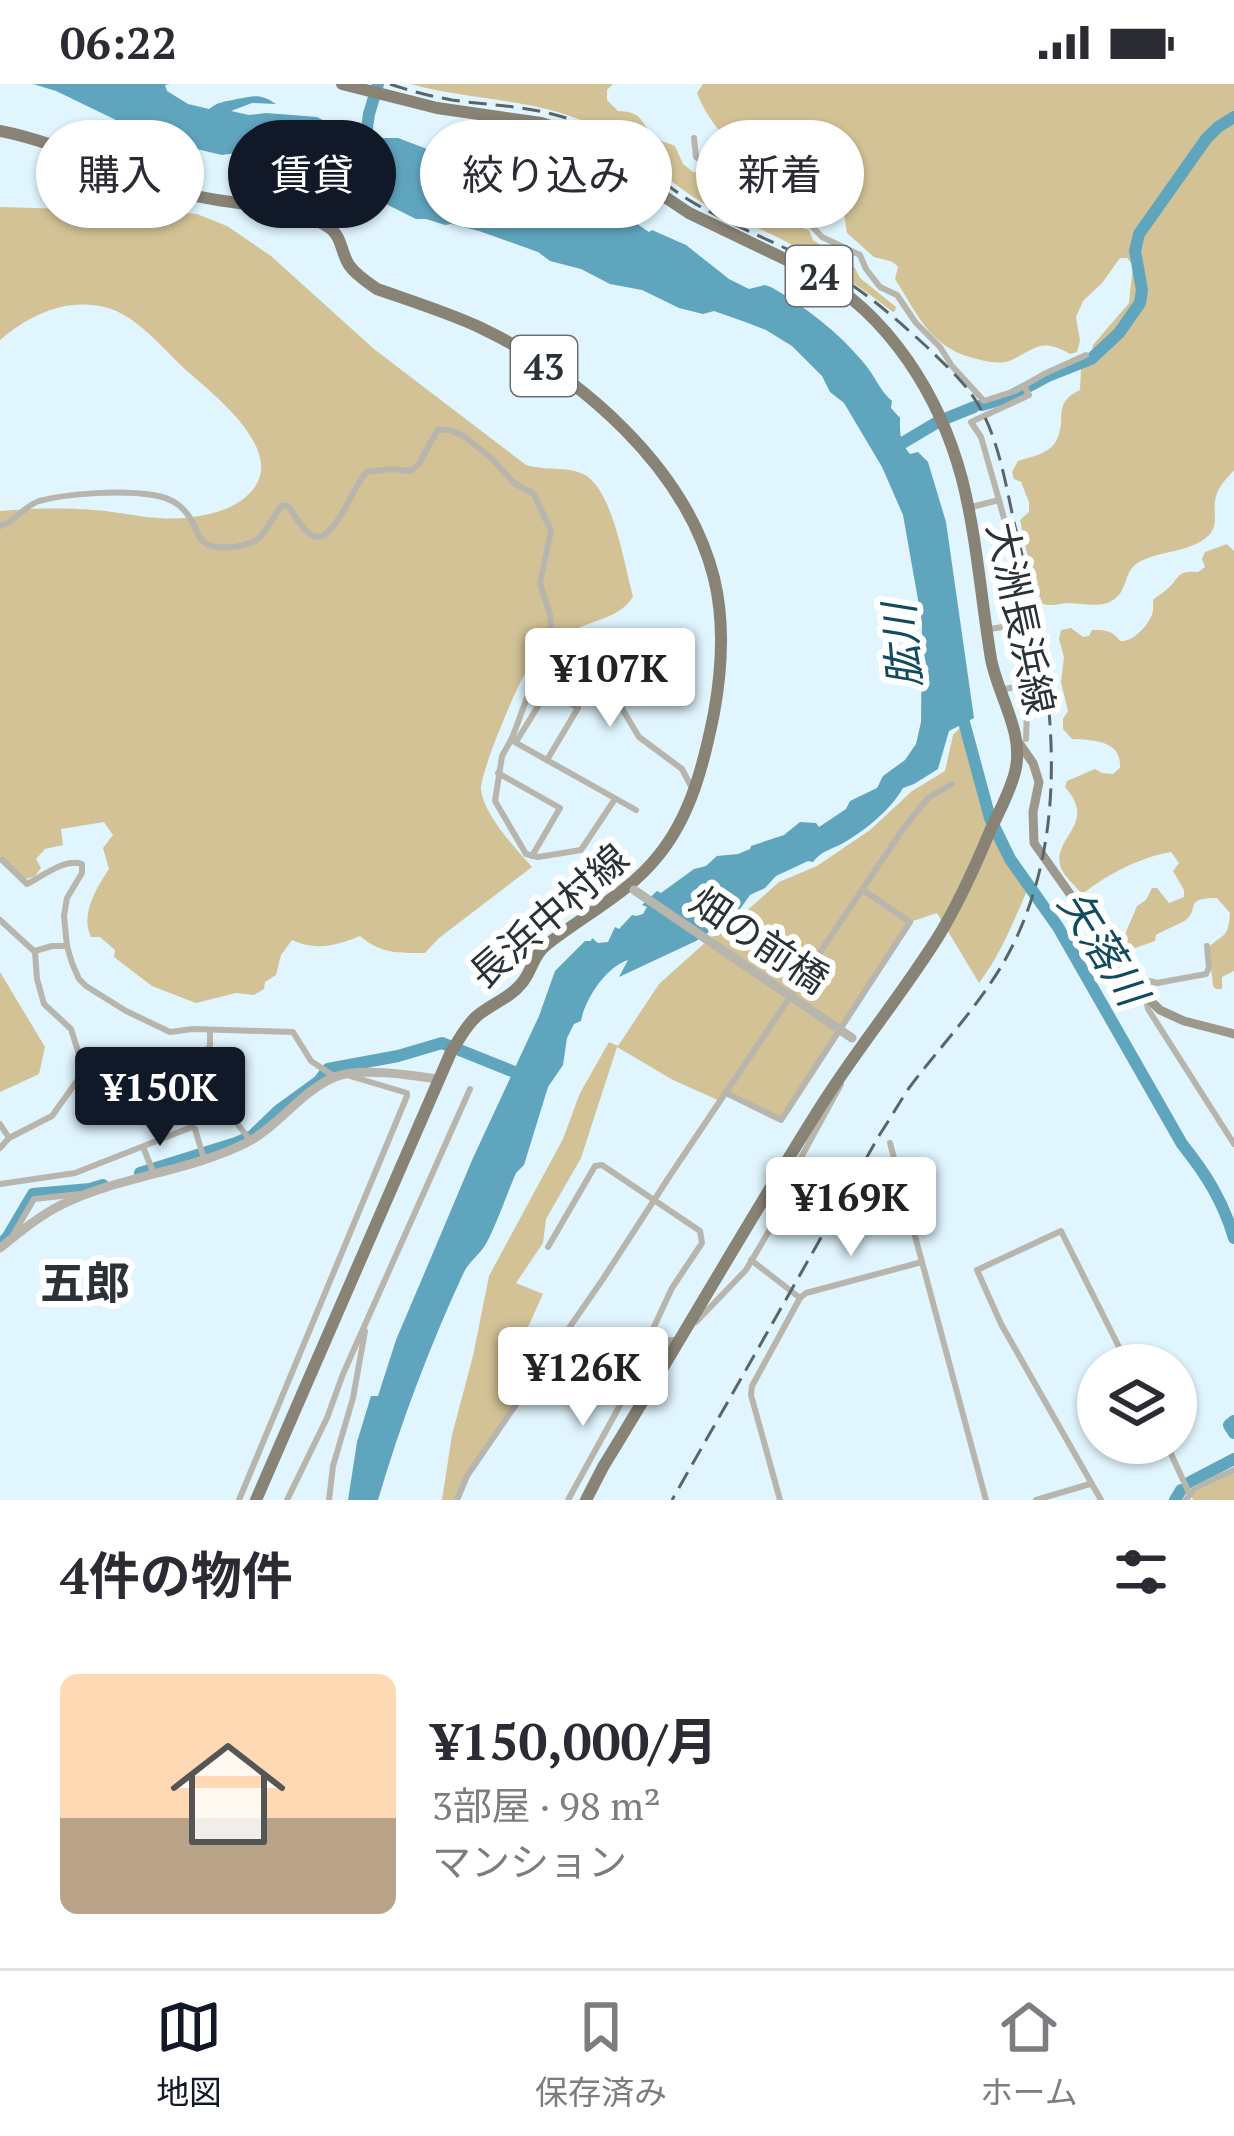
<!DOCTYPE html>
<html lang="ja">
<head>
<meta charset="utf-8">
<style>
  :root { --surface:#fff; --page:#f7f7f7; --text:#2b2b33; --muted:#7c7c81; --line:#e1e1e2; --accent:#111827 }
  body { margin:0; font-family:"PT Serif","Noto Sans JP",serif; background:var(--page); color:var(--text); height:100vh; display:flex; flex-direction:column; font-size:45px; white-space:nowrap }
  * { box-sizing:border-box; margin:0 }
  p { font-size:39px; color:var(--muted) }
  .icon { flex:none; width:66px; height:66px; fill:none; stroke:currentColor; stroke-width:2; stroke-linecap:round; stroke-linejoin:round }
  .map { position:relative; height:1416px; overflow:hidden }
  .drawer { display:flex; flex-direction:column; background:var(--surface); flex:1 }
  .drawer>* { flex:none }
  .guide { position:absolute; left:36px; top:36px; width:1164px; height:108px; display:flex; gap:24px }
  .fabs { position:absolute; left:1077px; top:1260px; display:grid; gap:24px }
  .fabs a { display:grid; place-items:center; width:120px; height:120px; border-radius:50%; background:var(--surface); box-shadow:0 3px 9px #0004; font-size:60px }
  .price { position:absolute; translate:-50% -102px; padding:0 27px; border-radius:12px; background:#fff; color:#222; font-size:39px; line-height:78px; filter:drop-shadow(0 3px 6px #0008) }
  .price::after { content:''; position:absolute; left:50%; top:72px; width:36px; height:27px; margin-left:-18px; background:inherit; clip-path:polygon(0 0,100% 0,50% 100%) }
  .price.selected { background:var(--accent); color:#fff }
  ul { padding:0; list-style:none }
  li { display:flex; align-items:center; gap:36px; height:300px; padding:0 60px }
  li span { display:grid; place-items:center; flex:none; width:336px; height:240px; border-radius:18px; color:#555 }
  li>.icon { margin-inline-start:auto }
  span .icon { width:144px; height:144px; fill:#fffc; stroke-width:1 }
  li b { font-size:51px }
  h2 { display:flex; justify-content:space-between; align-items:center; height:144px; padding:0 60px; font-size:51px }
  .pill { padding:0 42px; border-radius:54px; background:var(--surface); box-shadow:0 3px 9px #0004; font-size:42px; line-height:108px }
  .pill.selected { background:var(--accent); color:#fff }
  .status { display:flex; justify-content:space-between; align-items:center; height:84px; padding:0 60px; background:var(--surface); direction:ltr }
  .status svg { height:33px; fill:currentColor }
  .menu { display:flex; justify-content:space-around; align-items:center; height:168px; border-top:3px solid var(--line); background:var(--surface); font-size:33px; color:var(--muted) }
  .menu a { display:grid; justify-items:center; gap:6px }
  .menu .selected { color:var(--accent) }
  .map>svg:first-child { display:block }
</style>
</head>
<body>
<div class="status"><b>06:22</b><svg viewBox="0 0 49 12"><path d="M0 12V9h3v3zM5 12V6h3v6zM10 12V3h3v9zM15 12V0h3v12zM26 1h20v11H26zM47 4h2v5h-2z"/></svg></div>
<div class="map">
<svg width="1234" height="1416" viewBox="0 0 1234 1416">
  <rect width="100%" height="100%" fill="#e0f5fe"/>
  <g fill="#d2c296">
    <path d="M411,0h202l-6,6v10l11,11c27,0 22,14 38,27 6,4 13,5 19,8l8,18 10,8 43,4 9,9 5,16 11,14 48,15 4,10 42,28 5,10 36,29 -1,4 -2,1c-37,-28 -74,-54 -116,-75 -21,-11 -46,-18 -67,-30 -45,-25 -81,-66 -129,-87 -54,-22 -114,-20 -170,-36z"/>
    <path d="M703,0h531v386c-9,10 -17,18 -19,31 -2,13 4,25 -7,35 -19,17 -47,14 -69,26 -13,8 -11,18 -18,30 -11,18 -33,12 -51,11 -11,0 -16,4 -27,1l-10,-23 -13,-61 9,-8v-10l-8,-20 -7,-3 -2,-7 6,-11c13,-4 29,-7 37,-18 14,-23 -5,-39 25,-53l1,-22 10,-13 2,-10 36,-42 4,-38 -6,-7h-7l-18,25 -19,18 -7,16 4,24 -3,11 -7,2c-30,-17 -34,-5 -61,7 -9,3 -19,1 -28,-1 -50,-10 -61,-42 -86,-81l3,-12 -5,-5 -19,-5 -27,-24 -3,-20 -11,-13 -4,-24c-24,-8 -52,-9 -76,-18 -24,-10 -47,-41 -56,-65z"/>
    <path d="M0,123l170,5 27,2 30,12 44,30 103,93 152,116c19,6 40,1 57,9 30,14 41,91 50,122 -13,25 -49,24 -71,41 -11,9 -24,21 -34,32 -10,13 -49,106 -47,121 3,25 35,59 51,77l-93,71 -14,15c-27,0 -44,1 -65,-17 -25,10 -43,15 -68,4l-11,15 -5,20 -11,7 -1,7 -10,6 -18,-2 -40,10 -44,-17 -38,-29 1,-7 -15,-13h-9c-11,-23 5,-48 18,-68l-6,-21 10,-13 -9,-13 -43,7 2,16 -18,4 -9,10 5,9 -6,8 -9,3 -26,-22v-346c39,-3 80,-4 119,2 31,5 59,9 90,1 18,-4 35,-12 46,-27 27,-40 -42,-93 -68,-116 -25,-23 -52,-59 -87,-65 -38,-7 -72,10 -100,34z"/>
    <path d="M1227,460l7,7v420l-12,6v12h-6l-3,-3 -4,-39c16,-15 19,-8 21,-34l-13,-15c-34,0 -17,10 -31,22 -4,3 -24,11 -30,15l-1,6 -31,11 -4,-6 17,-40 9,-6 6,-12h5l12,15 15,-6v-7l-11,-19 6,-8 -8,-11c-28,4 -63,22 -86,40h-5c-5,-7 -16,-16 -19,-24 -11,-30 38,-43 4,-81l2,-6 28,-12 7,4 11,1 7,-6c2,-28 -27,-28 -48,-29l-9,-10v-10l5,-8 -7,-29 3,-25 -5,-18 2,-9 10,-2 12,9 6,-1 3,-6c13,0 20,0 28,11 12,1 25,-12 31,-24 3,-5 2,-12 2,-17 4,-4 9,-6 13,-10 14,-11 9,-20 32,-18l7,-5 -3,-8 3,-7z"/>
    <path d="M965,639l25,95 38,70c-14,33 -27,66 -49,95l-42,-70 -27,9 -129,198 -55,-27 -6,8 -47,-21 -56,-33 -36,111 -35,61 -3,24 -27,40 27,11 -29,64 22,17 -69,101 -10,24h-15l10,-65 21,-79 16,-80 74,-137 17,-46 29,-51 9,4 41,-62 49,-44 34,-25 37,-33 38,-16 53,-36 42,-39 33,-20 8,-36z"/>
    <path d="M0,888l45,75 -6,27 -39,18z"/>
    <path d="M1234,1389v27h-41l-2,-6z"/>
  </g>
  <path fill="#5fa5be" d="M33,0h137l-5,1 2,6 21,13 21,5c10,-8 16,-7 28,-10 18,-3 23,-6 39,5l-24,-1 -21,8 18,4 17,-2 51,4 19,10 19,1 27,10h16l29,11 20,1 45,12 18,7 24,19c32,-7 91,27 115,44l3,-2 34,15 43,34 20,10 16,-4 6,2c35,20 67,45 93,76 11,13 16,28 28,38l-1,7 9,10c0,15 -1,23 10,36l8,-2 10,10 18,60 28,196 -25,13 -11,38 -24,15 -11,4c-12,21 -36,41 -58,54 -12,7 -23,8 -32,20l-5,-1 -32,15 -11,12 -15,7 -12,17 -42,29 -77,36 9,-17c-22,7 -43,39 -47,61l-7,3 -7,14 -4,27 -15,22 -24,78 -8,8c-10,23 -18,48 -29,69 -6,12 -17,18 -23,30 -34,73 -63,150 -86,228h-30l9,-58 14,-46h7l18,-56 31,-73 46,-109 66,-142 16,-45 30,-30h6l1,-3 6,5 10,-1 7,-15 4,2 13,-14 4,1 7,-2 4,-7 -5,-2 15,-14 4,2 33,-24 12,-3 11,-10 21,-2 12,-5 1,-3 33,-11 16,-13 16,1 3,4 27,-18 4,-8 27,-13 6,-12 22,-16 11,-16 5,-22 1,-100 -19,-107 -21,-48 -38,-64 -14,-11 -8,-16 -30,-30 -26,-16 -18,-7 -34,-12 -11,3 -24,-6 -37,-18 -32,-6 -29,-15 -31,-8 -12,-9 -59,-21 -28,-7 -6,1 -19,-6h-10l-32,-16 -37,-10 -21,-13 -39,-18 -24,1 -27,-10 -14,2 -51,-12 -10,-10 -45,-13 -60,-29z"/>
  <g fill="none" stroke-linecap="round" stroke-linejoin="round">
    <g stroke="#5fa5be" stroke-width="12">
      <path d="M365,58l4,-28 9,-30"/>
      <path d="M982,321l27,-8 39,-21 43,-17 28,-26 21,-30 2,-13 -7,-39 4,-17 67,-95 12,-12 16,-10"/>
      <path d="M947,334l27,-11"/>
      <path d="M894,364l42,-25"/>
      <path d="M961,627l29,107 20,41 48,68 124,217c24,30 41,57 52,94"/>
      <path d="M140,1089l96,-30 16,-7 27,-26 40,-29 9,-12 70,-13 44,-13 85,34"/>
      <path d="M0,1160l7,-6 26,-44 57,-5 13,-4"/>
      <path d="M1234,1337l-5,4 5,8"/>
      <path d="M1190,1398l44,-23"/>
      <path d="M1175,1416l6,-10"/>
    </g>
    <g stroke="#b8b5ad" stroke-width="6">
      <path d="M694,54l2,19 16,11 17,-5 14,1 31,22 48,51 38,18 6,14 14,18 17,8 19,28 24,24 12,19 32,35 31,-10 29,-17 42,-19"/>
      <path d="M972,423l27,-7 -18,-63 -10,-15 54,-25 4,-2 -5,-9"/>
      <path d="M0,442c15,-4 24,-20 39,-25 30,-8 83,-11 114,-6 21,3 33,13 42,32 3,7 4,12 10,16 12,8 44,4 54,-5 8,-8 15,-22 22,-32h7c7,9 16,27 26,30 20,8 40,-51 52,-64l26,-3 18,2 9,-7 19,-35 15,2 12,6 26,21 23,25 20,11 17,37 -11,52 10,32 1,18 -17,25 -2,16 4,3"/>
      <path d="M990,545l37,-6 -11,-60 -17,-63"/>
      <path d="M999,606l29,-5 -1,-62"/>
      <path d="M1026,655l2,-54"/>
      <path d="M511,656l-9,16 -7,45 31,53 12,3 43,-7 34,-51"/>
      <path d="M516,658l32,-52 30,18 -31,52"/>
      <path d="M498,689l62,35 -28,48"/>
      <path d="M636,726l-125,-70c15,-32 29,-113 79,-85l49,82 43,32 10,19"/>
      <path d="M2,776l25,24c16,-8 38,-26 55,-20v9l-15,25 -3,18 3,30 5,17 7,16 7,7 40,25 44,21 23,-3 100,3 18,29 24,16"/>
      <path d="M0,836l35,32 2,27 7,25 27,25 12,38 -4,11 -27,38 -43,22 -9,10"/>
      <path d="M35,867l17,-5h15"/>
      <path d="M1135,902l10,-6 12,3 49,-9 3,-6 -2,-22"/>
      <path d="M1146,915l2,10 86,135"/>
      <path d="M195,971l20,41 36,45"/>
      <path d="M79,994l40,-18 47,8 40,-17 4,-5v-16"/>
      <path d="M726,1009l55,27 129,-198 -47,-32"/>
      <path d="M0,1040l9,14"/>
      <path d="M890,1059l96,357"/>
      <path d="M143,1063l11,27"/>
      <path d="M0,1100l75,-11 117,-46 3,2 9,30"/>
      <path d="M13,1151l21,-36 46,-5"/>
      <path d="M548,1163l47,-81 7,-1 98,66 2,12 -30,45 -39,84 2,6 6,-1 29,-37h10"/>
      <path d="M751,1176l49,38"/>
      <path d="M696,1238l50,-52 23,-39 29,-68 43,-79"/>
      <path d="M1166,1359l23,50"/>
      <path d="M239,1416l168,-404v-3l-57,-17"/>
      <path d="M287,1416l40,-82 16,-44 127,-285"/>
      <path d="M329,1416l4,-34 20,-68 12,-67"/>
      <path d="M457,1416l10,-24 41,-60 95,-137 66,-102 234,-348 25,-31 24,-14"/>
      <path d="M568,1416l67,-122"/>
      <path d="M780,1416l-29,-105 1,-9 48,-88 6,-5 116,-31"/>
      <path d="M1036,1416l54,-16"/>
      <path d="M1101,1416l-100,-176 -24,-54 84,-39 67,134"/>
      <path d="M1186,1416l8,-11 40,-19"/>
    </g>
    <path stroke="#b8b5ad" stroke-width="9" d="M0,1164c19,-15 39,-32 61,-43 58,-29 127,-33 185,-62 33,-17 55,-52 89,-66 23,-10 76,-2 102,2"/>
    <path stroke="#9c988c" stroke-width="9" d="M1017,656l16,23 6,19 -6,30 1,31 101,143 25,24 24,11 50,13"/>
    <g stroke="#888375" stroke-width="12">
      <path d="M342,0l95,24 104,15 25,8 123,82 123,59c77,42 128,124 150,207 15,59 19,120 29,180 7,37 34,74 24,113 -5,20 -16,40 -25,59 -15,36 -31,72 -52,106 -37,59 -82,113 -119,172 -74,118 -143,239 -216,358l-17,33"/>
      <path d="M0,47c66,13 127,47 192,64 43,11 96,8 135,31 16,10 13,25 22,39 7,10 18,17 28,24 34,12 69,23 102,38 101,48 207,140 235,251 11,45 8,91 0,135 -10,50 -23,103 -56,143 -30,38 -76,60 -113,90 -13,11 -13,26 -24,38 -11,14 -30,20 -44,32 -11,9 -18,24 -26,36l-195,448"/>
    </g>
    <path stroke="#5a656a" stroke-width="3" stroke-dasharray="18 9" stroke-linecap="butt" d="M390,0c20,7 40,12 62,16 41,6 86,6 125,22 42,18 73,54 112,78 41,25 87,42 130,65 40,21 74,51 108,82 17,17 36,33 49,54 22,35 29,80 38,121 33,132 62,281 5,410 -26,60 -71,104 -110,156 -10,15 -19,31 -29,46l-208,366"/>
    <path stroke="#b8b5ad" stroke-width="9" d="M634,806l218,148"/>
  </g>
  <g text-anchor="middle" dominant-baseline="central" stroke-width="12" stroke-linejoin="round" paint-order="stroke">
    <g fill="#fff" stroke="#6a7072" stroke-width="3">
      <rect x="786" y="162" width="66" height="60" rx="9"/>
      <rect x="511" y="252" width="66" height="60" rx="9"/>
    </g>
    <g font-size="36" font-weight="bold" fill="#2a3235">
      <text x="819" y="192">24</text>
      <text x="544" y="282">43</text>
    </g>
    <g font-size="39" fill="#2a3235" stroke="#fff">
      <text transform="translate(1022 534) rotate(78)">大洲長浜線</text>
      <text transform="translate(548 831) rotate(-41)">長浜中村線</text>
      <text transform="translate(760 855) rotate(34)">畑の前橋</text>
    </g>
    <g font-size="42" font-style="italic" fill="#104c5e" stroke="#fff">
      <text transform="translate(901 562) rotate(-95)">肱川</text>
      <text transform="translate(1104 863) rotate(58)">矢落川</text>
    </g>
    <g font-size="45" font-weight="bold" fill="#2a3235" stroke="#fff">
      <text x="85" y="1198">五郎</text>
    </g>
  </g>
</svg>
<div class="fabs">
<a><svg class="icon" aria-label="layers" viewBox="0 0 24 24"><path d="M12 4l9 5-9 5-9-5zM3 14l9 5 9-5"/></svg></a>
</div>
<b class="price" style="left:610px;top:646px">¥107K</b>
<b class="price selected" style="left:160px;top:1065px">¥150K</b>
<b class="price" style="left:851px;top:1175px">¥169K</b>
<b class="price" style="left:583px;top:1345px">¥126K</b>
<div class="guide">
<a class="pill">購入</a>
<a class="pill selected">賃貸</a>
<a class="pill">絞り込み</a>
<a class="pill">新着</a>
</div>
</div>
<section class="drawer">
<h2>4件の物件<svg class="icon" aria-label="filters" viewBox="0 0 24 24"><path d="M4 7h16M4 17h16"/><circle cx="9" cy="7" r="2"/><circle cx="15" cy="17" r="2"/></svg></h2>
<ul>
<li><span style="background:linear-gradient(#ffd9b3 60%,#b9a48a 0)"><svg class="icon" aria-label="home" viewBox="0 0 24 24"><path d="M3 11l9-7 9 7M6 9v11h12V9"/></svg></span><div><b>¥150,000/月</b><p>3部屋 · 98 m²</p><p>マンション</p></div></li>
</ul>
</section>
<nav class="menu">
<a class="selected"><svg class="icon" aria-label="map" viewBox="0 0 24 24"><path d="M3 6l6-2 6 2 6-2v14l-6 2-6-2-6 2zM9 4v14M15 6v14"/></svg>地図</a>
<a><svg class="icon" aria-label="saved" viewBox="0 0 24 24"><path d="M7 4h10v16l-5-4-5 4z"/></svg>保存済み</a>
<a><svg class="icon" aria-label="home" viewBox="0 0 24 24"><path d="M3 11l9-7 9 7M6 9v11h12V9"/></svg>ホーム</a>
</nav>
</body>
</html>
